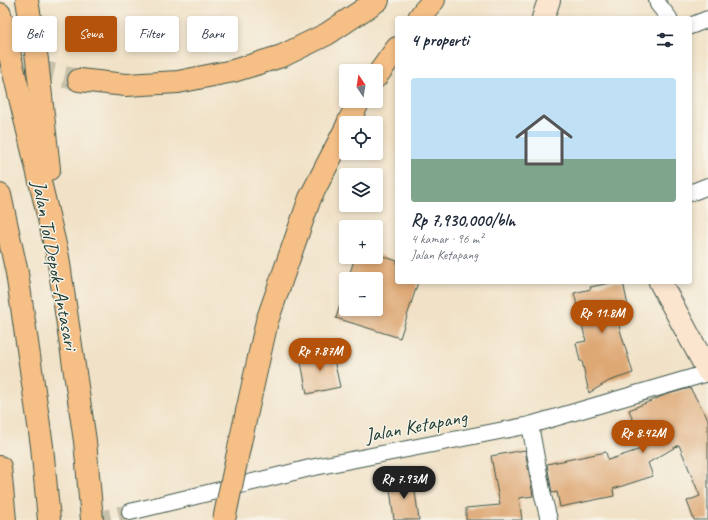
<!DOCTYPE html>
<html lang="id">
<head>
<meta charset="utf-8">
<style>
  :root { --surface:#fff; --page:#f6f6f7; --text:#1f2937; --muted:#747a83; --accent:#b45309 }
  body { margin:0; font-family:Caveat,sans-serif; background:var(--page); color:var(--text); height:100vh; display:flex; flex-direction:column; font-size:15px; white-space:nowrap }
  * { box-sizing:border-box; margin:0 }
  p { font-size:13px; color:var(--muted) }
  .icon { flex:none; width:22px; height:22px; fill:none; stroke:currentColor; stroke-width:2; stroke-linecap:round; stroke-linejoin:round }
  .map { position:relative; flex:1; overflow:hidden }
  .drawer { position:absolute; left:395px; top:16px; width:297px; height:268px; display:flex; flex-direction:column; background:var(--surface); border-radius:4px; box-shadow:0 2px 6px #0003 }
  .drawer>* { flex:none }
  .banner { position:absolute; left:12px; top:16px; width:323px; height:36px; display:flex; gap:8px }
  .needle { width:26px; rotate:348deg }
  .fabs { position:absolute; left:339px; top:64px; display:grid; gap:8px }
  .fabs a { display:grid; place-items:center; width:44px; height:44px; border-radius:4px; background:var(--surface); box-shadow:0 2px 6px #0003; font-size:20px }
  .price { position:absolute; translate:-50% -34px; padding:0 9px; border-radius:14px; background:var(--accent); color:#fff; font-size:13px; line-height:26px; filter:drop-shadow(0 1px 2px #0008) }
  .price::after { content:''; position:absolute; left:50%; top:24px; width:12px; height:9px; margin-left:-6px; background:inherit; clip-path:polygon(0 0,100% 0,50% 100%) }
  .price.on { background:#222; color:#fff }
  ul { padding:0; list-style:none }
  li { display:grid; align-content:center; gap:8px; height:212px; padding:0 16px }
  li span { display:grid; place-items:center; height:124px; border-radius:4px; color:#555 }
  li>.icon { margin-inline-start:auto }
  span .icon { width:72px; height:72px; fill:#fffc; stroke-width:1 }
  li b { font-size:17px }
  h2 { display:flex; justify-content:space-between; align-items:center; height:48px; padding:0 16px; font-size:17px }
  .pill { padding:0 14px; border-radius:4px; background:var(--surface); box-shadow:0 2px 6px #0003; font-size:14px; line-height:36px }
  .pill.on { background:var(--accent); color:#fff }
  .map>svg:first-child { display:block }
</style>
</head>
<body>
<div class="map">
<svg width="708" height="520" viewBox="0 0 708 520">
  <rect width="100%" height="100%" fill="#f7f3e8"/>
  <filter id="ink" filterUnits="userSpaceOnUse"><feTurbulence type="fractalNoise" baseFrequency=".025" numOctaves="2"/><feDisplacementMap in="SourceGraphic" scale="8" xChannelSelector="R" yChannelSelector="G"/><feConvolveMatrix kernelMatrix="1 2 1 2 8 2 1 2 1" color-interpolation-filters="sRGB"/></filter>
  <filter id="wash" filterUnits="userSpaceOnUse"><feTurbulence type="fractalNoise" baseFrequency=".012" numOctaves="4" result="noise"/><feDisplacementMap in="SourceGraphic" scale="16" xChannelSelector="R" yChannelSelector="G"/><feGaussianBlur stdDeviation="0.9" result="paint"/><feColorMatrix in="noise" values="0 0 0 0 0 0 0 0 0 0 0 0 0 0 0 0 0 1.4 0 .05"/><feComposite in="paint" operator="in"/></filter>
  <g filter="url(#wash)">
    <rect width="100%" height="100%" fill="#f1e2c7"/>
    <g id="blocks">
      <g fill="#dea874">
        <path d="M376,254l21,7v21h21l-18,56 -64,-20 10,-32v23h30v-30h-28l7,-22h21z"/>
        <path d="M615,282h8l5,24 -12,3 4,21 13,43 -24,8 -20,12 -7,-32h-2l-4,-18 10,-2 -12,-48 17,-4 -1,-2z"/>
        <path d="M332,351l8,36 -33,7 -7,-37z"/>
        <path d="M690,388l18,31v101h-14l-7,-19 13,-5 -21,-51 -31,18 5,13 -40,13 1,7 -54,11 -3,-15 -5,1 -5,-29 59,-12 2,8 36,-12 -15,-38 36,-15z"/>
        <path d="M525,450l8,46 -14,2 3,22h-56v-12l34,-3 -9,-49z"/>
        <path d="M413,477l6,43h-25l-5,-39z"/>
      </g>
    </g>
  </g>
  <g filter="url(#ink)">
    <use href="#blocks" fill-opacity="0" stroke="#3e564a" stroke-width="1"/>
    <g fill="none" stroke-linecap="round" stroke-linejoin="round">
      <path stroke="#c7c1aa" stroke-width="16" stroke-dasharray="16 8" stroke-linecap="butt" d="M95,520l35,-8"/>
      <path stroke="#c7c1aa" stroke-width="22" stroke-dasharray="22 11" stroke-linecap="butt" d="M0,62l79,18"/>
      <defs>
        <g id="street">
          <path d="M657,0l1,4 11,14"/>
          <path d="M690,26l18,-7"/>
          <path d="M690,193l18,-7"/>
          <path d="M530,425l13,71 6,24"/>
          <path d="M130,512l180,-44 220,-43 178,-52"/>
        </g>
        <g id="secondary">
          <path d="M543,18l6,-18"/>
          <path d="M660,282l48,89"/>
        </g>
        <g id="highway">
          <path d="M27,0l10,60 12,109"/>
          <path d="M0,14l58,243 27,184 7,79"/>
          <path d="M419,18l5,-7 10,-11"/>
          <path d="M376,77l21,-29"/>
          <path d="M79,80l47,5 52,-3 55,-11 49,-15 45,-22 51,-34"/>
          <path d="M348,123l11,-22"/>
          <path d="M0,195l17,78 25,173 7,74"/>
          <path d="M240,443l27,-122 43,-123 36,-70"/>
          <path d="M0,467l5,53"/>
        </g>
      </defs>
      <use href="#street" stroke="#3e564a" stroke-width="18"/>
      <use href="#secondary" stroke="#3e564a" stroke-width="24"/>
      <use href="#highway" stroke="#3e564a" stroke-width="24"/>
      <use href="#street" stroke="#fff" stroke-width="16"/>
      <use href="#secondary" stroke="#fbe5cf" stroke-width="22"/>
      <use href="#highway" stroke="#f5bf86" stroke-width="22"/>
      <defs>
        <path id="highway-bridge" d="M224,520l16,-77"/>
      </defs>
      <use href="#highway-bridge" stroke="#3e564a" stroke-width="24" stroke-linecap="butt"/>
      <use href="#highway-bridge" stroke="#f5bf86" stroke-width="22"/>
    </g>
  </g>
  <g text-anchor="middle" dominant-baseline="central" stroke-width="3" stroke-linejoin="round" paint-order="stroke">
    <g font-size="20" fill="#1f3d34" stroke="#f7f3e8">
      <text transform="translate(55 265) rotate(79)">Jalan Tol Depok–Antasari</text>
      <text transform="translate(416 426) rotate(-11)">Jalan Ketapang</text>
    </g>
  </g>
</svg>
<div class="fabs">
<a><svg class="needle" viewBox="-14 -14 28 28"><path d="M0-13l5 13h-10z" fill="#e53935"/><path d="M0 13l5-13h-10z" fill="#747a83"/></svg></a>
<a><svg class="icon" aria-label="locate" viewBox="0 0 24 24"><circle cx="12" cy="12" r="6"/><path d="M12 2v4M12 18v4M2 12h4M18 12h4"/></svg></a>
<a><svg class="icon" aria-label="layers" viewBox="0 0 24 24"><path d="M12 4l9 5-9 5-9-5zM3 14l9 5 9-5"/></svg></a>
<a>+</a>
<a>−</a>
</div>
<b class="price" style="left:602px;top:334px">Rp 11.8M</b>
<b class="price" style="left:320px;top:372px">Rp 7.87M</b>
<b class="price" style="left:643px;top:454px">Rp 8.42M</b>
<b class="price on" style="left:404px;top:500px">Rp 7.93M</b>
<div class="banner">
<a class="pill">Beli</a>
<a class="pill on">Sewa</a>
<a class="pill">Filter</a>
<a class="pill">Baru</a>
</div>
<section class="drawer">
<h2>4 properti<svg class="icon" aria-label="filters" viewBox="0 0 24 24"><path d="M4 7h16M4 17h16"/><circle cx="9" cy="7" r="2"/><circle cx="15" cy="17" r="2"/></svg></h2>
<ul>
<li><span style="background:linear-gradient(#bfe0f5 65%,#7fa58c 0)"><svg class="icon" aria-label="home" viewBox="0 0 24 24"><path d="M3 11l9-7 9 7M6 9v11h12V9"/></svg></span><div><b>Rp 7,930,000/bln</b><p>4 kamar · 96 m²</p><p>Jalan Ketapang</p></div></li>
</ul>
</section>
</div>
</body>
</html>
